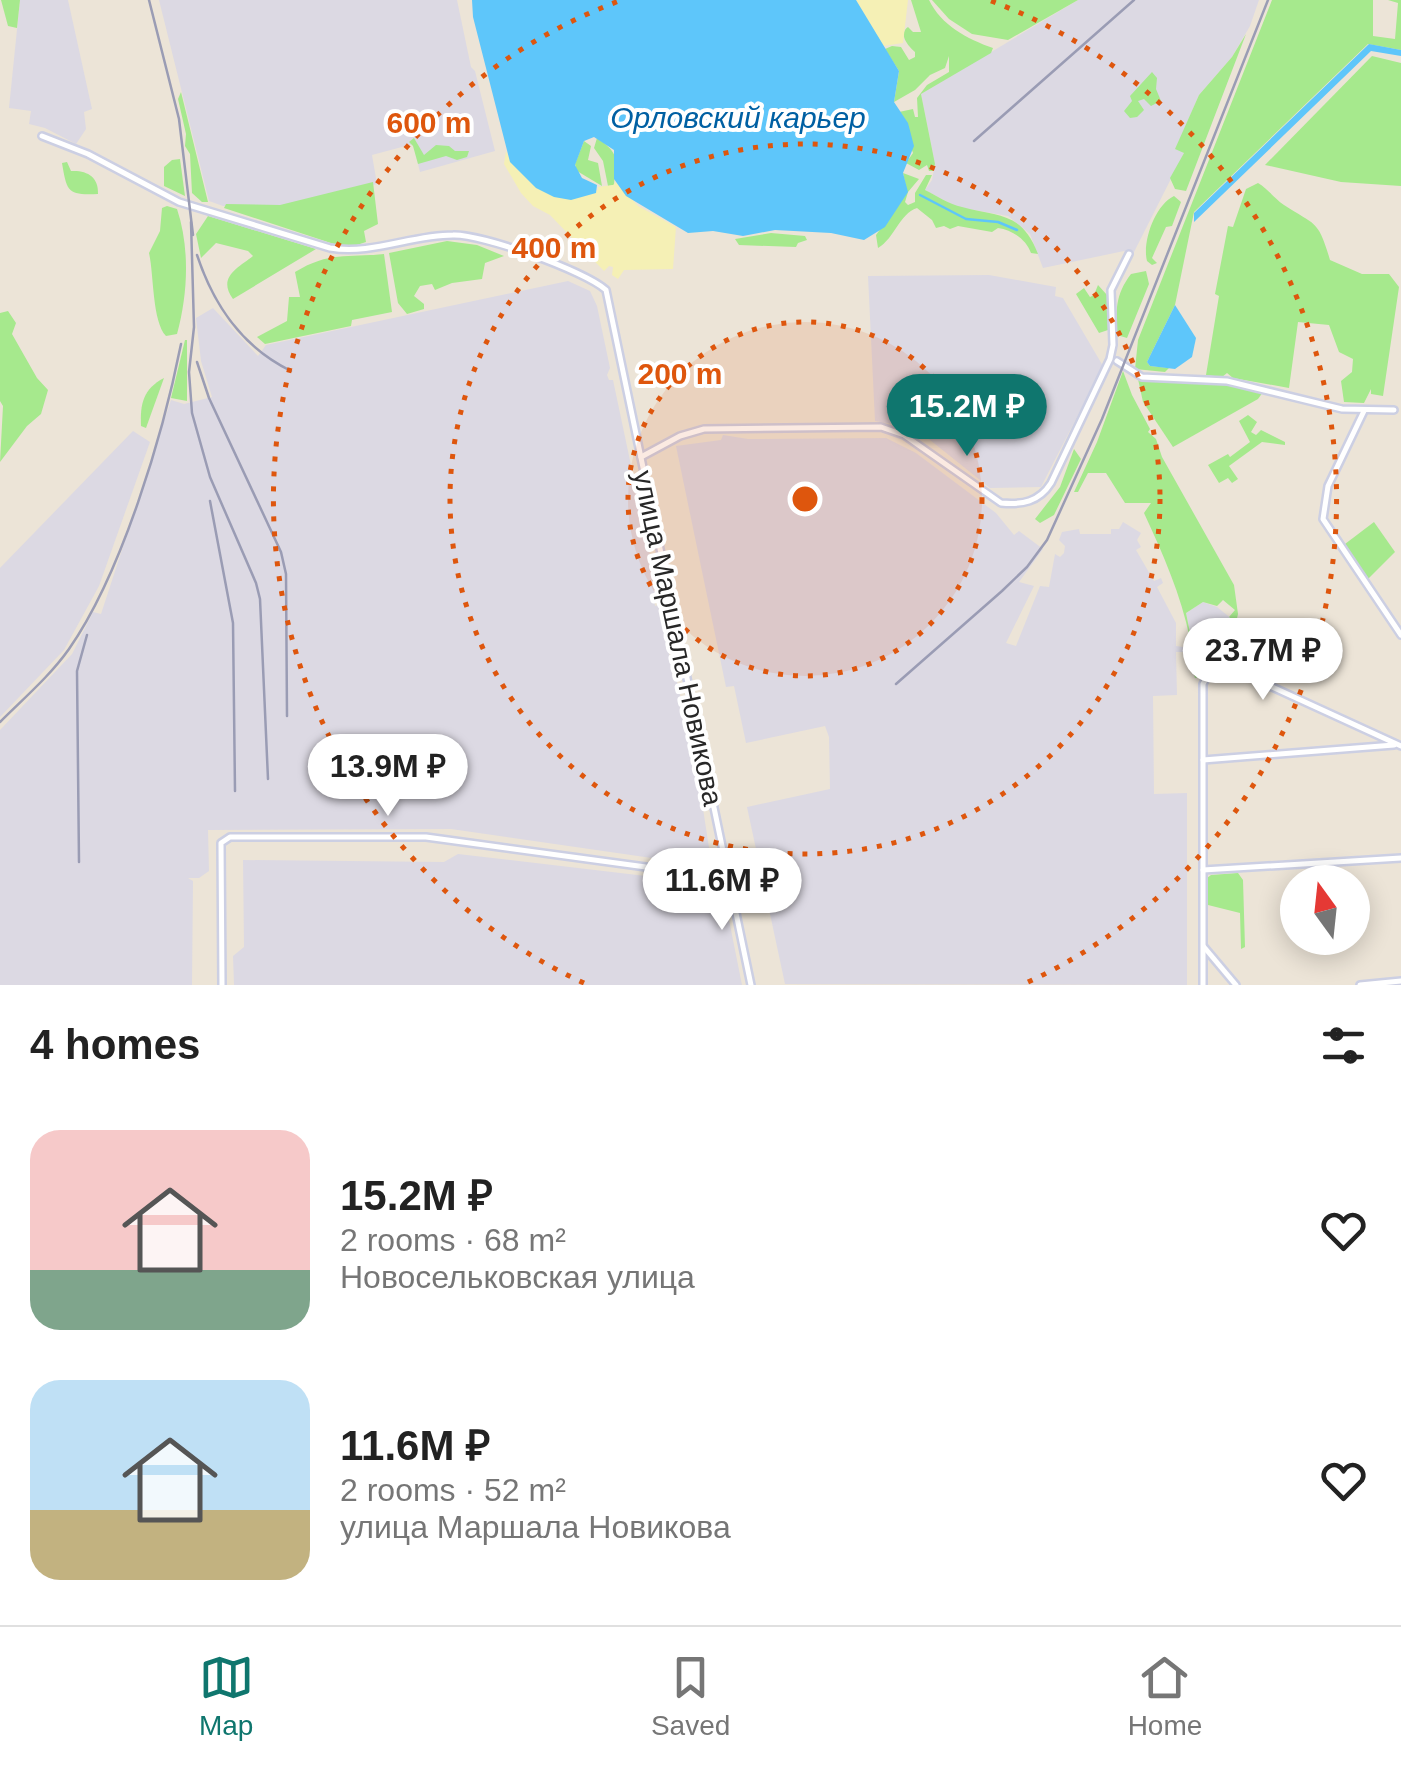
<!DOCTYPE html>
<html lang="en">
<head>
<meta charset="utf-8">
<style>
  :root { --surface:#fff; --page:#f2f2f2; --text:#222; --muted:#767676; --line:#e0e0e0; --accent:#0f766e }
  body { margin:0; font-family:Arial,sans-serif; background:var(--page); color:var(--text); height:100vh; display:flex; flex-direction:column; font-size:38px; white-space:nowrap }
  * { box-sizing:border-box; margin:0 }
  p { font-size:32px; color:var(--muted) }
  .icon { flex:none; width:55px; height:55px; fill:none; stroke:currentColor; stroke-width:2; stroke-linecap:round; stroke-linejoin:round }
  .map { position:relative; height:985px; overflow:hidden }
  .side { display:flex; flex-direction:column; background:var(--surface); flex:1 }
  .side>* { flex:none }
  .needle { width:65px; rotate:345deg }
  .fabs { position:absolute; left:1280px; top:865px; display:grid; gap:20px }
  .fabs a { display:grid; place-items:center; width:90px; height:90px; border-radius:50%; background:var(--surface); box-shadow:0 5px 25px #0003; font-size:50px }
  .price { position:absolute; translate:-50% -85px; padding:0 22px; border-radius:35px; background:#fff; color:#222; font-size:32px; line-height:65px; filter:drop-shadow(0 2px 5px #0008) }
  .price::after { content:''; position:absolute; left:50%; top:60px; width:30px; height:22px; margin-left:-15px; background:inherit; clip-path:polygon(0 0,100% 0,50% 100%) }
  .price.selected { background:var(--accent); color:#fff }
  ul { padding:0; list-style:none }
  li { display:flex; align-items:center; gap:30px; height:250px; padding:0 30px }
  li span { display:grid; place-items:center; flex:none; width:280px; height:200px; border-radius:30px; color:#555 }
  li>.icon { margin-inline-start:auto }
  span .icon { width:120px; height:120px; fill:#fffc; stroke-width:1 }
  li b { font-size:42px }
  h2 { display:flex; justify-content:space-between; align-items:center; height:120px; padding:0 30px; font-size:42px }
  .tab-bar { display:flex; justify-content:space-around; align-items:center; height:140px; border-top:2px solid var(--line); background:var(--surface); font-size:28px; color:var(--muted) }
  .tab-bar a { display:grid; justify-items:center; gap:5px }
  .tab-bar .selected { color:var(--accent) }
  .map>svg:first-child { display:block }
</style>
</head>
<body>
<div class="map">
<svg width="1401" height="985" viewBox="0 0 1401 985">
  <rect width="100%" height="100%" fill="#ece4d7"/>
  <g fill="#dcd9e3">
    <path d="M20,0h48l24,109 -8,3 2,17 -10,15 -31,-16 -16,-4 2,-13 -22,-3z"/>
    <path d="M159,0h298l14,67 4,4 20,80 -75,21 -7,-28 -41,11 5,29 -98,23 -56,-1 -14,-5z"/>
    <path d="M1078,0h181l-9,26 -18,31 -33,38 -23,53 8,5 -52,103 -8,-5 -81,17 -13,-34 -22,-18 -51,-9 -32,-17 7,-10 3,-16 -14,-70z"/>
    <path d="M989,275l67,12 -1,9 8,2 40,68 -62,121 -51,1 -75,-60 -40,-7 -7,-145z"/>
    <path d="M568,281l22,10 7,15 13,62 -3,7 2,5h4l45,213 -4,8 1,5 6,-2 12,73h3l22,99 13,85 -4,5 -256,-37 -243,1 1,41 -10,7h-11l5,3 -1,104h-192v-255l72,-76 21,-42 8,2 70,-214 13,4 28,-7 -11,-36 -5,-43 17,-10 45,48 8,-11z"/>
    <path d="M133,431l17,11 -51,144 -35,64 -64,67v-149z"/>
    <path d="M723,435l25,4 138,-1 30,15 80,60 18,22 5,-4 24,18 -24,33 15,4 -28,57 10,3 24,-60 9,1 6,-33 5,3 4,-4 1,-7 -6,-6 3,-8 17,-3 1,5h31v-5h8l4,-7 18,11 -4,7 4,7 -5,3 18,31 7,-3 2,5 -6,4 19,36v23l7,1v5h-7l1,43 -24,1 1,98 33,-1v192l-402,-1 -38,-177 83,-18 -1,-52 -4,-11 -79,17 -12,-57 -8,1 -50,-241 45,-6z"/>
    <path d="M1203,602l14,5 16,13 -3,29 -37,-4 -7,-32z"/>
    <path d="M458,854l264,31 20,100h-508l-1,-29 11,-9 -1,-87 201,2z"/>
  </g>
  <g fill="#a6e98d">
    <path d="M1,0h19l-3,28 -9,-2z"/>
    <path d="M911,0h18c12,25 38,39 64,48l-2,5 -70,41 14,70 -2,7h-4l-2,-6 -8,5 -13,-7 7,-10 -14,-41 14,-3 2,8h3l-1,-19 10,-13 22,-13v-16l-4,12 -15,7 -15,15 -21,12 5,-31 -14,-22 7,-3 9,1 8,13 6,-3v-5c-7,-6 -17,-18 -7,-25l5,5h8z"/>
    <path d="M932,0h146l-70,40 -36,-6 -23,-15z"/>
    <path d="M1272,0h101v36l22,3 3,-36 -10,-3h13v50l-33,-6 -174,168 -19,93 -28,57 3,4 19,2 -4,4 -30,-3 3,-29z"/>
    <path d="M1246,34l-60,157 -11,-2 -5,-11 14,-25 -9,-4 24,-54 33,-38z"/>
    <path d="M1372,56l29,7v123l-60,-4 -76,-17z"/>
    <path d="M1152,72l5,6 -1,11 5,12 -10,5 -7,-7 -6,2 6,9 -7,7 -7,1 -6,-7 8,-10 -2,-5z"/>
    <path d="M181,92l27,110h-6l-10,-9 -2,-39 -5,-8 1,-12 -8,-35z"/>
    <path d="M414,138l10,17 12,-10 13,1 6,5h14l-2,6 -10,3 -11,-4 -28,8 -5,-18 -4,-4z"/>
    <path d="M597,138c24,16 19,22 17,47l-6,1 -5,-25 -9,-13z"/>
    <path d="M584,141l7,5 -3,14 10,3 4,23 -25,-15 -2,-7z"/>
    <path d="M180,159l5,37 -21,-10v-19l8,-7z"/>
    <path d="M67,162l4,9c16,-1 28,6 27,23 -30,1 -31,-1 -36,-31z"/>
    <path d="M903,173l16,6 -11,13 -3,10 3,3 7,-3v-9l11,-18h6l-7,15c12,6 24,14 37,17 38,10 60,5 76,47l-7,-1c-5,-14 -19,-23 -33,-25l-6,4 -34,-6 -8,3 -6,-3 -8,2 -4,-8 -15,-12c-18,6 -22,30 -39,40l-2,-13 31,-43z"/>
    <path d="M373,182l5,42 -14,7 2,11 -12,4 -17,-1 -113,-37 2,-4 54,1z"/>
    <path d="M1258,183c10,6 16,15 26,22 32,21 34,14 46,55l32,14h27l10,13 -16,109 -12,-2v-5l-7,14 -20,-1 -3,-21 11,-9 1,-13 -14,-7 -10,-27 -31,-3 -9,66 -56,-10 -6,-5 -5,4 -16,-2 13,-79 -4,-2 13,-68 5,1 13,-38z"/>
    <path d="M1174,196l7,6 -9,24 -6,1 -14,31 5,5 -5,2 -5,-4c-5,-19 8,-56 27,-65z"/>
    <path d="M167,206l10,3c13,39 11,85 0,125l-11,2c-14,-15 -12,-61 -17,-83l11,-22 2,-23z"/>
    <path d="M208,216l108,33 -83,50c-16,-22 5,-31 20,-43l-5,-5 -32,-8 -15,15 -5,-24z"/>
    <path d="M771,233l34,3 2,4 -9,3 -2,4 -57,-2 -4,-6z"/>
    <path d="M447,241l30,4 27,11 -19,7 -3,16 -30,4 -17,7 -3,-6 -12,2 -6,10 10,8v5l-17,5 -9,-11 -9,-50z"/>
    <path d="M384,254l8,58 -40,8 -1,6 -86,18 -8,-7 30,-16 2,-24h11l-5,-25c35,-21 51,-14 89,-18z"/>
    <path d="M1146,271l3,13 -22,54 -10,-3c-1,-25 -2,-40 14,-61z"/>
    <path d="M1098,285l9,10 1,35 -9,3 -23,-39 8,-6 6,9 4,-2z"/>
    <path d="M8,311l8,12 -4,11 25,44 11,12 -7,24 -14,12 -27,36 3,-56 -3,-5v-88z"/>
    <path d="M185,340h2v61l-16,-3z"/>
    <path d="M1123,371l9,24 18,34 -2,3 8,7 6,18 72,128 4,29 -5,21v-15l-4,-3 6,-7 -12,-10 -6,6 -14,-4 -17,11 13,64 -4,1c-4,-13 -2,-26 -5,-39 -9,-44 -27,-85 -46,-126l7,-10h-26l-19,-30h-18l-10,19h-4l23,-50z"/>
    <path d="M164,378l-18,50 -5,-2c-1,-22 2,-37 23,-48z"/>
    <path d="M1138,379l59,1 66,12 -5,7 -85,48 -30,-45z"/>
    <path d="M1248,415l9,7 -6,10 5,3 5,-5 24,12v3l-23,-3 -33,24 9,13 -6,4 -4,-5 -9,5 -11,-18 20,-11 2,3 20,-15 -11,-21z"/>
    <path d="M1074,449l7,10 -27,56 -14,8 -5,-4 25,-32z"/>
    <path d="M1374,522l21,30 -27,27 -23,-35z"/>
    <path d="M1238,873l5,7 2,67 -4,2 -1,-36 -32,-8 -1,-27 4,-3z"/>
  </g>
  <g fill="#f5f0b5">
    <path d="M856,0h52l-5,43 -20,3z"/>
    <path d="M506,151c11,33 62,33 92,39v-3l15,-2 3,-3 22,24 38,21 -3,42 -49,1 -6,9 -6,-4 1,-8 -4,-1 -5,5 -54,-56 -17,-9 -12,-13 -17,-29z"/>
  </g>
  <g fill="#5ec6fa">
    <path d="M472,0h384l43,71 -5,31 14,21 6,23 -11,27 5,19 -23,35 -21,13 -33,-7 -56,-3 -32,6 -30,-5 -25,2 -62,-37 -12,-17v-29l-20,-13 -10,4 -9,24 7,13 15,7 -1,8 -25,7 -17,-3 -18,-9 -26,-26 -37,-145z"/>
    <path d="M1369,44l32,6v6l-30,-5 -177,171v-9z"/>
    <path d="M1175,305l21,33 -4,19 -17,12 -25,-3 -3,-4z"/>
  </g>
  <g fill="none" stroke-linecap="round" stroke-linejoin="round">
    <path stroke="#5ec6fa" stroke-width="2.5" d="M920,195l46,24 32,3 19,8"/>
    <defs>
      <g id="street">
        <path d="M42,136l46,18 91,48 151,46c42,7 81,-13 123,-13 29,-1 132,36 153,55l145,695"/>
        <path d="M1117,361l25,16 85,4 115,28 52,1"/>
        <path d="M1364,411l-36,75 -5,33 78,116"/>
        <path d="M641,457l39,-21 24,-7 177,-2 23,8 97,68c21,2 38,-1 50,-20l59,-124 3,-14 -2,-55 18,-36"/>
        <path d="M1203,760l191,-15"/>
        <path d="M1203,870l198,-12"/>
        <path d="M1204,947l32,38"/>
        <path d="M222,985l-1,-142 9,-6h196l286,39 16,-1"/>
        <path d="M1203,985v-301l7,-13 13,-4 10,2 168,77"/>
        <path d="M1360,985l41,-4"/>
      </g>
    </defs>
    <use href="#street" stroke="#cccfe3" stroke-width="10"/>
    <use href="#street" stroke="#fff" stroke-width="5"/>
    <g stroke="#9a9cb4" stroke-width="2.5">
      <path d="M149,0l30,119 14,116"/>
      <path d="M974,141l160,-141"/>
      <path d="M191,222l3,105 -5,45 3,41 18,64 46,106 4,16 8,180"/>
      <path d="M197,255c17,51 45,92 94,116"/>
      <path d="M197,362l12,36 72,154 5,22 1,142"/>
      <path d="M210,501l23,122 2,168"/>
      <path d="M896,684l106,-93 25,-24 20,-27 55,-121 166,-419"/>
      <path d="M0,722c23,-23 50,-46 69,-73 53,-76 94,-214 112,-305"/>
      <path d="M79,862l-2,-191 10,-36"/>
    </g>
  </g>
  <circle cx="805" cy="499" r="177" fill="#de560d" fill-opacity=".12"/>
  <g fill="none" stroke="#de560d" stroke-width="5" stroke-dasharray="5 10">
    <circle cx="805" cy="499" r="177"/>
    <circle cx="805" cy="499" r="355"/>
    <path d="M584 983A532 532 0 0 1 619 1M991 1A532 532 0 0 1 1026 983"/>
  </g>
  <g text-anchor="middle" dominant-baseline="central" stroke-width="8" stroke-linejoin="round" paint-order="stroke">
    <g font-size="28" fill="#272727" stroke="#fff">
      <text transform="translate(678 638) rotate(78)">улица Маршала Новикова</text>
    </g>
    <g font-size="30" font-style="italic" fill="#0060a3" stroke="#fff">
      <text x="738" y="117">Орловский карьер</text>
    </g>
  </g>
  <circle cx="805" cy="499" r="15" fill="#de560d" stroke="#fff" stroke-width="5"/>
  <g font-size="30" text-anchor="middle" font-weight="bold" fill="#de560d" stroke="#fff" stroke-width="8" stroke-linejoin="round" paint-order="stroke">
    <text x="429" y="133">600 m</text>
    <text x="554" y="258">400 m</text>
    <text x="680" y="384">200 m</text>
  </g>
</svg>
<div class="fabs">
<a><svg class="needle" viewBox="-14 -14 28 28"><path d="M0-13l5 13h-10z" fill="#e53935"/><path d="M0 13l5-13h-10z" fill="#767676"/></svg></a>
</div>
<b class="price selected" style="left:967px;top:459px">15.2M ₽</b>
<b class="price" style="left:1263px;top:703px">23.7M ₽</b>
<b class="price" style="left:388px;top:819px">13.9M ₽</b>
<b class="price" style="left:722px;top:933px">11.6M ₽</b>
</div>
<section class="side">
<h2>4 homes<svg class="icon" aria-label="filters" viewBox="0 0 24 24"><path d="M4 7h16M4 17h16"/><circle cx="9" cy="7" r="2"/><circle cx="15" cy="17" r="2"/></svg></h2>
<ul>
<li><span style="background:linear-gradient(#f6c9c9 70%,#7fa58c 0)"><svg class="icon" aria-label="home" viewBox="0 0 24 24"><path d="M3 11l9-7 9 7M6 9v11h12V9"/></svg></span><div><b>15.2M ₽</b><p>2 rooms · 68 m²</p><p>Новосельковская улица</p></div><svg class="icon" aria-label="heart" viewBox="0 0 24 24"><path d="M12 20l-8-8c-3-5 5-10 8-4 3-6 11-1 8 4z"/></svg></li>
<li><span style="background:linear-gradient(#bfe0f5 65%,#c2b280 0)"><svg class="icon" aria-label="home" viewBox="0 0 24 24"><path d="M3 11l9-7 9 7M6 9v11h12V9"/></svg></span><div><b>11.6M ₽</b><p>2 rooms · 52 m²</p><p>улица Маршала Новикова</p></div><svg class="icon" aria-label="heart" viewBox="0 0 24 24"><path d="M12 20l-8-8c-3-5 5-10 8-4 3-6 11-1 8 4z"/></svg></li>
</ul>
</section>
<nav class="tab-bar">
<a class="selected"><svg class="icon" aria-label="map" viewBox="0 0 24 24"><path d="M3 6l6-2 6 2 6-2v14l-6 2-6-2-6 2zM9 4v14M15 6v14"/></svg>Map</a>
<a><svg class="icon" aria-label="saved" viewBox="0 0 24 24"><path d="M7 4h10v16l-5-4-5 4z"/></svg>Saved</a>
<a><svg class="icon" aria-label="home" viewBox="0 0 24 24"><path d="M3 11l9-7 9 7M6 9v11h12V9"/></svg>Home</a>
</nav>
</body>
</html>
